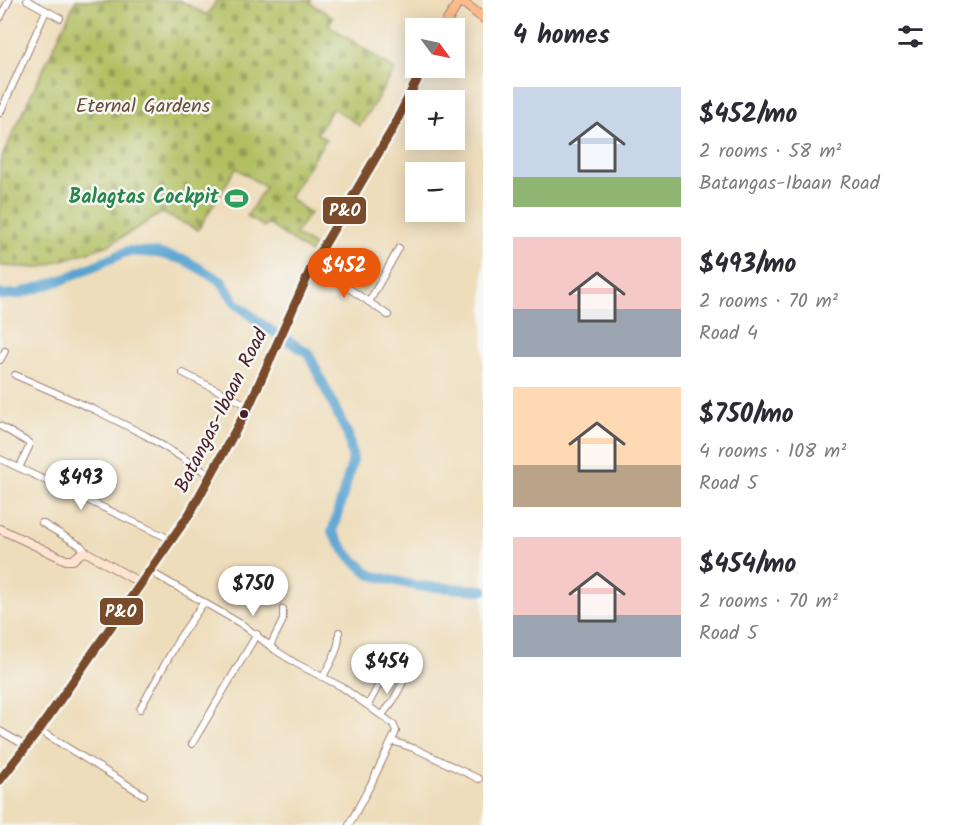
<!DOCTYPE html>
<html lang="en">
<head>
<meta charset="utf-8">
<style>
  :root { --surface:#fff; --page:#f7f7f7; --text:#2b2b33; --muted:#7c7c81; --accent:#ea580c }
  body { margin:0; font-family:Kalam,sans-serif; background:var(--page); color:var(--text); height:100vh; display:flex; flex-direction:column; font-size:22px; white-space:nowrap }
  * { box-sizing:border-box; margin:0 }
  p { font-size:20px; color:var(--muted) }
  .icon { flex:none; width:33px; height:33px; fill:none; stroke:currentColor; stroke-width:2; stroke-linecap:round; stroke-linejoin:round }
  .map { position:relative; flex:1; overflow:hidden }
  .panel { display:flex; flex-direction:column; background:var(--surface); width:474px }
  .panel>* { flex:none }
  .needle { width:39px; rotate:123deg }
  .buttons { position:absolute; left:405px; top:18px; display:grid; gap:12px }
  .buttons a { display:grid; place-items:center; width:60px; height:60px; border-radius:0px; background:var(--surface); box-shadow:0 3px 15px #0003; font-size:30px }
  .price { position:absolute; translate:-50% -51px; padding:0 14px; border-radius:21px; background:#fff; color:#222; font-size:20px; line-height:39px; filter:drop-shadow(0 2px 3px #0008) }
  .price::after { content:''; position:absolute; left:50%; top:36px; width:18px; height:14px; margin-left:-9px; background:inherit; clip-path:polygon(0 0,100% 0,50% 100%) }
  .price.current { background:var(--accent); color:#fff }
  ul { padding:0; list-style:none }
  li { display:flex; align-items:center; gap:18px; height:150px; padding:0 30px }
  li span { display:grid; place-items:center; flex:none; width:168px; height:120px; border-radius:0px; color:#555 }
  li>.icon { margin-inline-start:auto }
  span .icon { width:72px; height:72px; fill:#fffc; stroke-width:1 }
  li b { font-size:26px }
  h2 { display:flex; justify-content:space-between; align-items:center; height:72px; padding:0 30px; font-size:26px }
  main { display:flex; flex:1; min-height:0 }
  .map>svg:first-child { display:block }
</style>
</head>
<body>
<main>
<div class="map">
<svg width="483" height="825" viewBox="0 0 483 825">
  <defs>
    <pattern id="cemetery-stones" width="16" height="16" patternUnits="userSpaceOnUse" patternTransform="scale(1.5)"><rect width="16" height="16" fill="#b1bf61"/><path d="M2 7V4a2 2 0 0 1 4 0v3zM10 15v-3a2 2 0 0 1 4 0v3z" fill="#929b50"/></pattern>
  </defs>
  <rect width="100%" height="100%" fill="#f6f6f2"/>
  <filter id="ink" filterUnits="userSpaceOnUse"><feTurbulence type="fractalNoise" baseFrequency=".0167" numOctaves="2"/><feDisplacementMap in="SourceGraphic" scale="12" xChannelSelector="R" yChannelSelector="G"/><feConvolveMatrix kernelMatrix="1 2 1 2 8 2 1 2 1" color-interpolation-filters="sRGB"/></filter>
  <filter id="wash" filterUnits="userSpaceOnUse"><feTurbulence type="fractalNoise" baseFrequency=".008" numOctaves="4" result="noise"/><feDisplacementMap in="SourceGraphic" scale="24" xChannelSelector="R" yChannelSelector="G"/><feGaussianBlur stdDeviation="1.35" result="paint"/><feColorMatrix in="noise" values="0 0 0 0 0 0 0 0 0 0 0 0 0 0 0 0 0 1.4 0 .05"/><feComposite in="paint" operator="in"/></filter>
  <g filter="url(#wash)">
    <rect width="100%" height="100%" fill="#edb"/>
    <path fill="url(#cemetery-stones)" stroke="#7e6f46" stroke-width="1.5" d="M76,0h103l28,15 10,-15h94l-1,3 23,14 -4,8 66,45 -35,56 -27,-18 -16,25 9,6 -37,58 21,16 -15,21 19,12 -4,7 -43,-30 -3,4 -17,-11 18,-29 -29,-19 -38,62 -36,-17 -53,32 -70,23 -39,-2v-105z"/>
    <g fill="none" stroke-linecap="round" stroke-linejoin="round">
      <path stroke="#58a3d0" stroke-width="10" d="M0,295l18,-1 44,-14 66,-29 29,2 28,7 36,21 14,21 26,22 47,29 40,82 5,25 -21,72 16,23 23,20 46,11 66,4"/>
    </g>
  </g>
  <g filter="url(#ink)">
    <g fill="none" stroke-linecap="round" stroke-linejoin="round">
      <defs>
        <g id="street">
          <path d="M27,0l33,18"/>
          <path d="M0,18l9,-18"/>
          <path d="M0,113l46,-102"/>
          <path d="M313,264l75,51"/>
          <path d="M369,302l30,-54"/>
          <path d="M0,360l5,-9"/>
          <path d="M183,373l66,33"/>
          <path d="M15,375l80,35 50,25 67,41"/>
          <path d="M0,426l29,17v4l-10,21"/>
          <path d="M0,459l172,81"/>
          <path d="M42,523l39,23 5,6"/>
          <path d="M151,572l92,53 32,25 22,14 45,23 51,37 3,7 -2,5 -22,46 -23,43"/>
          <path d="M270,646l13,-26v-11"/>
          <path d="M323,677c7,-14 17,-28 16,-45"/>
          <path d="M368,705l17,-32"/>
          <path d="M140,709l40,-72 24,-35"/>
          <path d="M382,715l11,-14 12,-23"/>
          <path d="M39,730l105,65"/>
          <path d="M0,731l26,15"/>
          <path d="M392,741l24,8 63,30"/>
          <path d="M192,744l65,-110"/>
        </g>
        <path id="secondary" d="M0,529l66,31h7l8,-7 5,-1 56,32"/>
        <g id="primary">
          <path d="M460,0l23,18"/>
          <path d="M443,28l17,-28"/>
          <path d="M0,780l39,-50 151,-217 59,-107 64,-142 79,-134 31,-62"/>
        </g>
      </defs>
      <use href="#street" stroke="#9c7e73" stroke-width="8"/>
      <use href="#secondary" stroke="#9c7e73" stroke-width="10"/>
      <use href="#primary" stroke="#9c7e73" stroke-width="11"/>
      <use href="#street" stroke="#fff" stroke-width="6"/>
      <use href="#secondary" stroke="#fde4d1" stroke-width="8"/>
      <use href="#primary" stroke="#fbbb8c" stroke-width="9"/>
      <defs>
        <path id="bus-1" d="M0,780l39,-50 151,-217 59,-107 64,-142 79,-134 31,-62"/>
      </defs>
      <use href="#bus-1" stroke="#f6f6f2" stroke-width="14"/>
      <use href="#bus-1" stroke="#7a4b2a" stroke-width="9"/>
    </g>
  </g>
  <defs>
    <symbol id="stadium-bare" viewBox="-9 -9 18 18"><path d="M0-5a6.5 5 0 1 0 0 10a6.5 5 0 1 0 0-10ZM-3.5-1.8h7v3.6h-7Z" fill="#2e9e5b" stroke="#f6f6f2" stroke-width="2.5" paint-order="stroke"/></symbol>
  </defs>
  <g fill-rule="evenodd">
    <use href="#stadium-bare" x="220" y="182" width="33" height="33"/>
  </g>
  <circle fill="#4a1f2b" stroke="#f6f6f2" stroke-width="2" cx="244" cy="414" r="5"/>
  <g text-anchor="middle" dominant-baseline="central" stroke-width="5" stroke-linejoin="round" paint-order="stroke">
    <g font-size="20" fill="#694f3b" stroke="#f6f6f2">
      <text x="143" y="107">Eternal Gardens</text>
    </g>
    <g font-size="20" font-weight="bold" fill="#27864d" stroke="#f6f6f2" text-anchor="end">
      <text x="219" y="198">Balagtas Cockpit</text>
    </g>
    <g font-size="20" fill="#4a1f2b" stroke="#f6f6f2">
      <text transform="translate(222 411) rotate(-63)">Batangas-Ibaan Road</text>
    </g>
  </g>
  <g stroke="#f6f6f2" stroke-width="2">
    <rect x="322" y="196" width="45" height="29" rx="6" fill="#7a4b2a"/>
    <rect x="99" y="597" width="45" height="29" rx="6" fill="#7a4b2a"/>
  </g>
  <g font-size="16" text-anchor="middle" font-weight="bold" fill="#fff">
    <text x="345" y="216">P&amp;O</text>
    <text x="121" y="617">P&amp;O</text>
  </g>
</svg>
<div class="buttons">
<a><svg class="needle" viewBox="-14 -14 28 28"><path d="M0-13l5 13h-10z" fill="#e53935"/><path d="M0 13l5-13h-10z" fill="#7c7c81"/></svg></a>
<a>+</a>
<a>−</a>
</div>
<b class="price current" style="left:344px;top:299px">$452</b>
<b class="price" style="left:81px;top:511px">$493</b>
<b class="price" style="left:253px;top:617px">$750</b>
<b class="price" style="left:387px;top:695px">$454</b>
</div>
<section class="panel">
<h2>4 homes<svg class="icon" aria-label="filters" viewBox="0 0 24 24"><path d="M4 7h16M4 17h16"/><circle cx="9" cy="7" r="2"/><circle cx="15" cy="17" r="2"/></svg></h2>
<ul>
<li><span style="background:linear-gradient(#c9d6e8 75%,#8fb573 0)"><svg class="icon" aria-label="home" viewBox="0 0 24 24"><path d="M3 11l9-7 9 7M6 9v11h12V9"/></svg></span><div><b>$452/mo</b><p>2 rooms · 58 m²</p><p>Batangas-Ibaan Road</p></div></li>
<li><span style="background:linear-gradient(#f6c9c9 60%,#9aa5b1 0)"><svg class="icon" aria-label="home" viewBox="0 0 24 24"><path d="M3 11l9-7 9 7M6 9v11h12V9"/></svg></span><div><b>$493/mo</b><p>2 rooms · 70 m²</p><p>Road 4</p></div></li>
<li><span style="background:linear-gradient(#ffd9b3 65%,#b9a48a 0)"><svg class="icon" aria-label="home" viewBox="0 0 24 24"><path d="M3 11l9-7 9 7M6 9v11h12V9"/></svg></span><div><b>$750/mo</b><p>4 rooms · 108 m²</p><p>Road 5</p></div></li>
<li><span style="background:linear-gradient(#f6c9c9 65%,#9aa5b1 0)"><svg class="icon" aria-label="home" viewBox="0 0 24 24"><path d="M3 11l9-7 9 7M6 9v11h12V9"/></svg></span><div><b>$454/mo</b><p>2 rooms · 70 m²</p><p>Road 5</p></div></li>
</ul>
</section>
</main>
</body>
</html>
